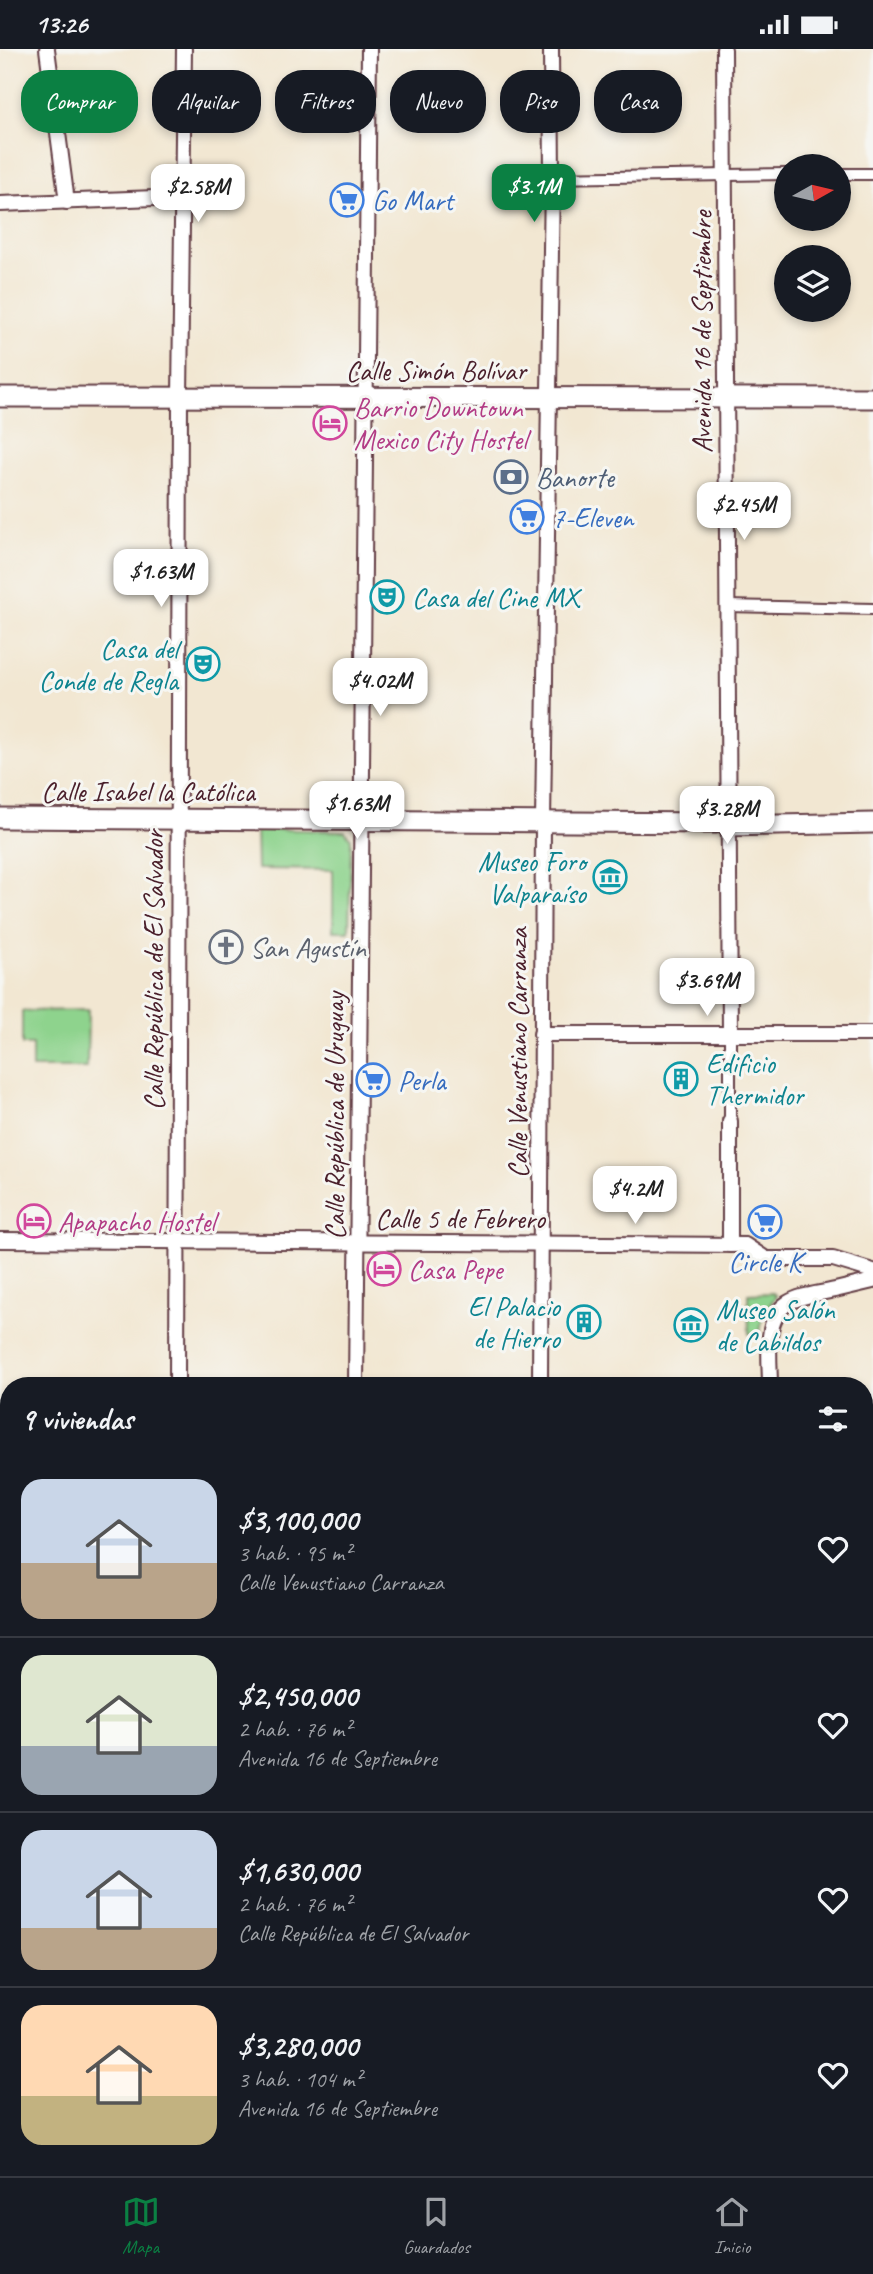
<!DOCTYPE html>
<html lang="es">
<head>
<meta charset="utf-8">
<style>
  :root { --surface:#171b24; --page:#20242c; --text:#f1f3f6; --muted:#9ea1a6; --line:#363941; --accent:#0b8043 }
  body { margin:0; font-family:Caveat,sans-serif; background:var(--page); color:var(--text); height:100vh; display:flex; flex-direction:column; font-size:26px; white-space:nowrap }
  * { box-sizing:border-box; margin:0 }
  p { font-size:23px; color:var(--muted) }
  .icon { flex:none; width:38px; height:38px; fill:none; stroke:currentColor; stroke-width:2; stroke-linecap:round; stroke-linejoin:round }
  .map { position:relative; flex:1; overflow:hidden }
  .side { position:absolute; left:0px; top:1328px; width:873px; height:800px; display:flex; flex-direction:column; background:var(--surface); border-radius:28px 28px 0 0; box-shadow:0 4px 10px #0003 }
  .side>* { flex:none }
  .top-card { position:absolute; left:21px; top:21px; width:831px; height:63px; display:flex; gap:14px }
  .needle { width:46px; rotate:82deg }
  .controls { position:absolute; left:774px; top:105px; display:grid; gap:14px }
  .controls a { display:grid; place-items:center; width:77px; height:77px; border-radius:50%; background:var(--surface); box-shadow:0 4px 10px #0003; font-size:35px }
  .price { position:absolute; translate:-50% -60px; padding:0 16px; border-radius:14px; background:#fff; color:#222; font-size:23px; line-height:46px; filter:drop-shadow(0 2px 4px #0008) }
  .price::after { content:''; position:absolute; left:50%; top:42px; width:21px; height:16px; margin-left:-10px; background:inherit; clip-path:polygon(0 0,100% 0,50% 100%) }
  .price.current { background:var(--accent); color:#fff }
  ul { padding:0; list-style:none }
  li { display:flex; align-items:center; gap:21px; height:175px; padding:0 21px }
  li+li { border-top:2px solid var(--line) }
  li span { display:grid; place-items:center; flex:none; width:196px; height:140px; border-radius:21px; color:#555 }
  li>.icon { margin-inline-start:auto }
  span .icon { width:84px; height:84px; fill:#fffc; stroke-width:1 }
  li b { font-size:30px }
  h2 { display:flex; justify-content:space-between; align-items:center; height:84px; padding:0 21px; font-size:30px }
  .chip { padding:0 24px; border-radius:28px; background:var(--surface); box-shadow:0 4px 10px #0003; font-size:24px; line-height:63px }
  .chip.current { background:var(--accent); color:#fff }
  .status { display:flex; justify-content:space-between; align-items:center; height:49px; padding:0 35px; background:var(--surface); direction:ltr }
  .status svg { height:19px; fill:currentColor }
  .menu { display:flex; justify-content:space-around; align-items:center; height:98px; border-top:2px solid var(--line); background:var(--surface); font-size:19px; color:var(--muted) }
  .menu a { display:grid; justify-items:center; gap:4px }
  .menu .current { color:var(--accent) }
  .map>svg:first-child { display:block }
</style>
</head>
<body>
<div class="status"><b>13:26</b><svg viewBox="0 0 49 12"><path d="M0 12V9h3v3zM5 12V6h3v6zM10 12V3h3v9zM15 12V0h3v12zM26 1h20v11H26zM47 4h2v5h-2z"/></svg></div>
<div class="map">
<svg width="873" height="2127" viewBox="0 0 873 2127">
  <rect width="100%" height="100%" fill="#f6f6f2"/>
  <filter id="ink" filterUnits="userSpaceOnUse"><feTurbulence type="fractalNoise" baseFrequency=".0143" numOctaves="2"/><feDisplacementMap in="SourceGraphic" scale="14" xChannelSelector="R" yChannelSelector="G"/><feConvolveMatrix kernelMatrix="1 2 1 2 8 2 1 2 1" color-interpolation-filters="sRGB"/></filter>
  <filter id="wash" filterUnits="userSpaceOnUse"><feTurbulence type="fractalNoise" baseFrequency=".00686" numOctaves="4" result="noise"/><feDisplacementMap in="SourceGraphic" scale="28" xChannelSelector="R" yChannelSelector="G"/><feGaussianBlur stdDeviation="1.57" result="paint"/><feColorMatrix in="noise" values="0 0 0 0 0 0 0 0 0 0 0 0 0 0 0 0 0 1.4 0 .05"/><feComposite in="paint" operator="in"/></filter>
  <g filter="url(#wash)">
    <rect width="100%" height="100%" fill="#f2e7d2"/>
    <g fill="#8ed38d" stroke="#6c795c" stroke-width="2">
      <path d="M256,780l89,2 6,8 -2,92h-16v-61l-76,-1z"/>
      <path d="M88,961l-1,58h-55v-23h-10v-34z"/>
      <path d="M773,1244l3,3 -13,19 -3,18 -11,1 -1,-40z"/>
      <rect x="865" y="1821" width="8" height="133"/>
    </g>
  </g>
  <g filter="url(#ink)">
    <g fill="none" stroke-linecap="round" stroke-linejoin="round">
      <defs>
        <g id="pedestrian">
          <path d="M838,125h35"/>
          <path d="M552,129l234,-4"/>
          <path d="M727,557l146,3"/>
          <path d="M730,986v86"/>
        </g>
        <g id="minor">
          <path d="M47,0l20,153"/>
          <path d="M724,0l6,986"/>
          <path d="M0,155l181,-7"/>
          <path d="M541,985h332"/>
          <path d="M730,1072v124"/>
          <path d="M0,1191l745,5 21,14h67l40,12"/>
          <path d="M177,1337l3,-988 4,-349"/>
          <path d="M356,1337l13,-1337"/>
          <path d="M540,1337l3,-564 9,-644 -1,-129"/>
          <path d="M770,1337c0,-16 -2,-34 0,-50 5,-41 34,-39 65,-46 13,-3 25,-6 38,-9"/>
          <path d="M864,1595h9"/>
          <path d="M0,1800l7,327"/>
          <path d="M864,2055h9"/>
          <path d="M171,2127v-8"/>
          <path d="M349,2127v-8"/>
          <path d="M535,2127v-8"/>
          <path d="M742,2127v-8"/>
        </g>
        <g id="tertiary">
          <path d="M0,348l873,1"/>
          <path d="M0,769l715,5 13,-3 13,3"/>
          <path d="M729,777l144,-3"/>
        </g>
        <g id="secondary">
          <path d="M0,1387h9"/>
          <path d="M0,1637h9"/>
        </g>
      </defs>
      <use href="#pedestrian" stroke="#633d44" stroke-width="14"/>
      <use href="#minor" stroke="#633d44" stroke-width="18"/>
      <use href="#tertiary" stroke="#633d44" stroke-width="23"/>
      <use href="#secondary" stroke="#633d44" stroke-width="24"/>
      <use href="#pedestrian" stroke="#fff" stroke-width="10"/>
      <use href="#minor" stroke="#fff" stroke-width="14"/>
      <use href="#tertiary" stroke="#fff" stroke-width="19"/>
      <use href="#secondary" stroke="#fff" stroke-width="21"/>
    </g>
  </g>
  <defs>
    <symbol id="supermarket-ring" viewBox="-11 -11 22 22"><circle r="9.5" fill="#f6f6f2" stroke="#3f7fe0" stroke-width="1.5"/><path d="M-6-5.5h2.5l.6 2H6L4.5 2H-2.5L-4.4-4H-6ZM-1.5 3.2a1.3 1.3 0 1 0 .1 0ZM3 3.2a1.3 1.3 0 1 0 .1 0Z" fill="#3f7fe0"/></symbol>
    <symbol id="hotel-ring" viewBox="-11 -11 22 22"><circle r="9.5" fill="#f6f6f2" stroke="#d1479c" stroke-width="1.5"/><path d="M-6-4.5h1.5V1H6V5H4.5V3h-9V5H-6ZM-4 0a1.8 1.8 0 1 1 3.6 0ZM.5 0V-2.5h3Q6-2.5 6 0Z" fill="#d1479c"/></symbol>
    <symbol id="bank-ring" viewBox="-11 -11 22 22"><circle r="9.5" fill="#f6f6f2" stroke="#5c6f8a" stroke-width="1.5"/><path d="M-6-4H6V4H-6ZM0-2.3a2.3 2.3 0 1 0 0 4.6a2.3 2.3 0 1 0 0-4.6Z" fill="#5c6f8a"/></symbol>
    <symbol id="theatre-ring" viewBox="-11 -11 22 22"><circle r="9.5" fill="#f6f6f2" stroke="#0f9aa8" stroke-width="1.5"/><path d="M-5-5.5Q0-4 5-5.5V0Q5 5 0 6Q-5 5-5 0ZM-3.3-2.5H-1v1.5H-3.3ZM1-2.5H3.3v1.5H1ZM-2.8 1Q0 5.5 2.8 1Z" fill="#0f9aa8"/></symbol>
    <symbol id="museum-ring" viewBox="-11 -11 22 22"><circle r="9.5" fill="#f6f6f2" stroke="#0f9aa8" stroke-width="1.5"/><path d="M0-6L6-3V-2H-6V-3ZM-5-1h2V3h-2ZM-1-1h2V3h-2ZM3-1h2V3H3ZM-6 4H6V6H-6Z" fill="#0f9aa8"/></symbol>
    <symbol id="church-ring" viewBox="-11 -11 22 22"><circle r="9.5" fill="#f6f6f2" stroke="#6b7280" stroke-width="1.5"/><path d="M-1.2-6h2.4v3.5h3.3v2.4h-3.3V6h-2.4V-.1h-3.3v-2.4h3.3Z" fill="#6b7280"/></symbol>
    <symbol id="building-ring" viewBox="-11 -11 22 22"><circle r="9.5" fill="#f6f6f2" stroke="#0f9aa8" stroke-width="1.5"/><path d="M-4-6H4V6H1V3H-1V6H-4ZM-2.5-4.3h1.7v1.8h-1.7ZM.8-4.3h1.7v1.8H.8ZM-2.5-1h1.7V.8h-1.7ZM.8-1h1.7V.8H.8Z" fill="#0f9aa8"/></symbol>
  </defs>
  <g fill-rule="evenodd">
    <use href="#supermarket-ring" x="328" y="132" width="38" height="38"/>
    <use href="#hotel-ring" x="311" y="355" width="38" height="38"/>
    <use href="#bank-ring" x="492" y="409" width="38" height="38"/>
    <use href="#supermarket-ring" x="508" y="449" width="38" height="38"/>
    <use href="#theatre-ring" x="368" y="529" width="38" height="38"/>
    <use href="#theatre-ring" x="184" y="596" width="38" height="38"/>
    <use href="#museum-ring" x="591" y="809" width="38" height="38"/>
    <use href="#church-ring" x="207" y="879" width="38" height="38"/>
    <use href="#building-ring" x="662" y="1011" width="38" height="38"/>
    <use href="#supermarket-ring" x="354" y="1012" width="38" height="38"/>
    <use href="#hotel-ring" x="15" y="1153" width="38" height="38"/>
    <use href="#supermarket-ring" x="746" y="1154" width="38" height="38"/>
    <use href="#hotel-ring" x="365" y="1201" width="38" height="38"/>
    <use href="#building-ring" x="565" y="1254" width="38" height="38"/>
    <use href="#museum-ring" x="672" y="1257" width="38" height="38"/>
  </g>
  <g text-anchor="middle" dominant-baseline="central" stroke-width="6" stroke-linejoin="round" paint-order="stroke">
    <g font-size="28" fill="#366cbe" stroke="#f6f6f2" text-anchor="start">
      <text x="372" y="151">Go Mart</text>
      <text x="552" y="468">7-Eleven</text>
      <text x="398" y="1031">Perla</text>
      <text x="765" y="1212" text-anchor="middle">Circle K</text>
    </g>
    <g font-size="28" fill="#4a1f2b" stroke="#f6f6f2">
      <text transform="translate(701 283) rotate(-90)">Avenida 16 de Septiembre</text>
      <text x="436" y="321">Calle Simón Bolívar</text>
      <text x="148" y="742">Calle Isabel la Católica</text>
      <text transform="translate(153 921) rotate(-90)">Calle República de El Salvador</text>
      <text transform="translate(517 1004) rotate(-90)">Calle Venustiano Carranza</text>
      <text transform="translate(334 1067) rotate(-90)">Calle República de Uruguay</text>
      <text x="460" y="1169">Calle 5 de Febrero</text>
    </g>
    <g font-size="28" fill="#b23c85" stroke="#f6f6f2" text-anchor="start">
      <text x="354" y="358">Barrio Downtown<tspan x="354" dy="32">Mexico City Hostel</tspan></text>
      <text x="58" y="1172">Apapacho Hostel</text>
      <text x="408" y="1220">Casa Pepe</text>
    </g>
    <g font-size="28" fill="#4e5e75" stroke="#f6f6f2" text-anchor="start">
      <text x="536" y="428">Banorte</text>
    </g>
    <g font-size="28" fill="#0d838f" stroke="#f6f6f2" text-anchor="start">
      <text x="412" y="548">Casa del Cine MX</text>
      <text x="178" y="599" text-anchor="end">Casa del<tspan x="178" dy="32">Conde de Regla</tspan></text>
      <text x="586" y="812" text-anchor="end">Museo Foro<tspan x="586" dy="32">Valparaíso</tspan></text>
      <text x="706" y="1014">Edificio<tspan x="706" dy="32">Thermidor</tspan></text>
      <text x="560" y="1257" text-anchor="end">El Palacio<tspan x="560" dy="32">de Hierro</tspan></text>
      <text x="716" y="1260">Museo Salón<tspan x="716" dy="32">de Cabildos</tspan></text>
    </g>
    <g font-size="28" fill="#5b616d" stroke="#f6f6f2" text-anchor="start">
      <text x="250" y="898">San Agustín</text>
    </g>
  </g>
</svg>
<div class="controls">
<a><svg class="needle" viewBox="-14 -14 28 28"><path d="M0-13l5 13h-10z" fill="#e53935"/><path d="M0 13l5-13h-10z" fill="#9ea1a6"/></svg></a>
<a><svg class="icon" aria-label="layers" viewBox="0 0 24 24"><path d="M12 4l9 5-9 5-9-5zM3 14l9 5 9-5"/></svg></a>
</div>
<b class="price" style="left:198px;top:175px">$2.58M</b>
<b class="price current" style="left:534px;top:175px">$3.1M</b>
<b class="price" style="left:744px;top:493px">$2.45M</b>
<b class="price" style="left:161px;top:560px">$1.63M</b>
<b class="price" style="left:380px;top:669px">$4.02M</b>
<b class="price" style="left:357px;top:792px">$1.63M</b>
<b class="price" style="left:727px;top:797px">$3.28M</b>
<b class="price" style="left:707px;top:969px">$3.69M</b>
<b class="price" style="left:635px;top:1177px">$4.2M</b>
<div class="top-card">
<a class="chip current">Comprar</a>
<a class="chip">Alquilar</a>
<a class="chip">Filtros</a>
<a class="chip">Nuevo</a>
<a class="chip">Piso</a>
<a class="chip">Casa</a>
</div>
<section class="side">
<h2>9 viviendas<svg class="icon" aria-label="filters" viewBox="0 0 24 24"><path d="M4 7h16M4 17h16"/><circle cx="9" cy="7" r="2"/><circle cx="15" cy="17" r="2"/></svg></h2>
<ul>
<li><span style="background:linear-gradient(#c9d6e8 60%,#b9a48a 0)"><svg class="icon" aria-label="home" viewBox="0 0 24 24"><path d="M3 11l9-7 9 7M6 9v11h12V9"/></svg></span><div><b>$3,100,000</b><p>3 hab. · 95 m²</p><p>Calle Venustiano Carranza</p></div><svg class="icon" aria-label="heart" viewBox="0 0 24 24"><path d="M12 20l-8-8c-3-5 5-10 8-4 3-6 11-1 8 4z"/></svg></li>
<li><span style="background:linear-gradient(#dfe7d0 65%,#9aa5b1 0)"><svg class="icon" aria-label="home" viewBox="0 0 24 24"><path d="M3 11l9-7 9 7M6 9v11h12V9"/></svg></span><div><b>$2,450,000</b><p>2 hab. · 76 m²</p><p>Avenida 16 de Septiembre</p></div><svg class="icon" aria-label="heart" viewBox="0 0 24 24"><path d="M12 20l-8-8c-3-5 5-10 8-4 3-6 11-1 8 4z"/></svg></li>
<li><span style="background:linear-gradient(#c9d6e8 70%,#b9a48a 0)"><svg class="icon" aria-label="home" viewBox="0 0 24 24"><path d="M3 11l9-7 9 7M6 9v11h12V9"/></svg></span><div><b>$1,630,000</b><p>2 hab. · 76 m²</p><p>Calle República de El Salvador</p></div><svg class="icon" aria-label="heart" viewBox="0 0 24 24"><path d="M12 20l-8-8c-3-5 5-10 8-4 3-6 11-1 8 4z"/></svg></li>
<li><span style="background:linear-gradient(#ffd9b3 65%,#c2b280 0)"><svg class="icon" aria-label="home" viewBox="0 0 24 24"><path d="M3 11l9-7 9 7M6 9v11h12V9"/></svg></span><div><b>$3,280,000</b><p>3 hab. · 104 m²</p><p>Avenida 16 de Septiembre</p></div><svg class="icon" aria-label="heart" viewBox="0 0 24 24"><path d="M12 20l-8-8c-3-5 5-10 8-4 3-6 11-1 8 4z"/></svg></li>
</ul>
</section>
</div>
<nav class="menu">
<a class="current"><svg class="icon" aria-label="map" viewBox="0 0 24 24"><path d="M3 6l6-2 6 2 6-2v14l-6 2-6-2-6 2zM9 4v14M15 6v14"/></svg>Mapa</a>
<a><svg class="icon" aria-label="saved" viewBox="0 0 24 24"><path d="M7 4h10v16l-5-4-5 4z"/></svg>Guardados</a>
<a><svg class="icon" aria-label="home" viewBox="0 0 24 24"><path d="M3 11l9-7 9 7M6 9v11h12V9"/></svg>Inicio</a>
</nav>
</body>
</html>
